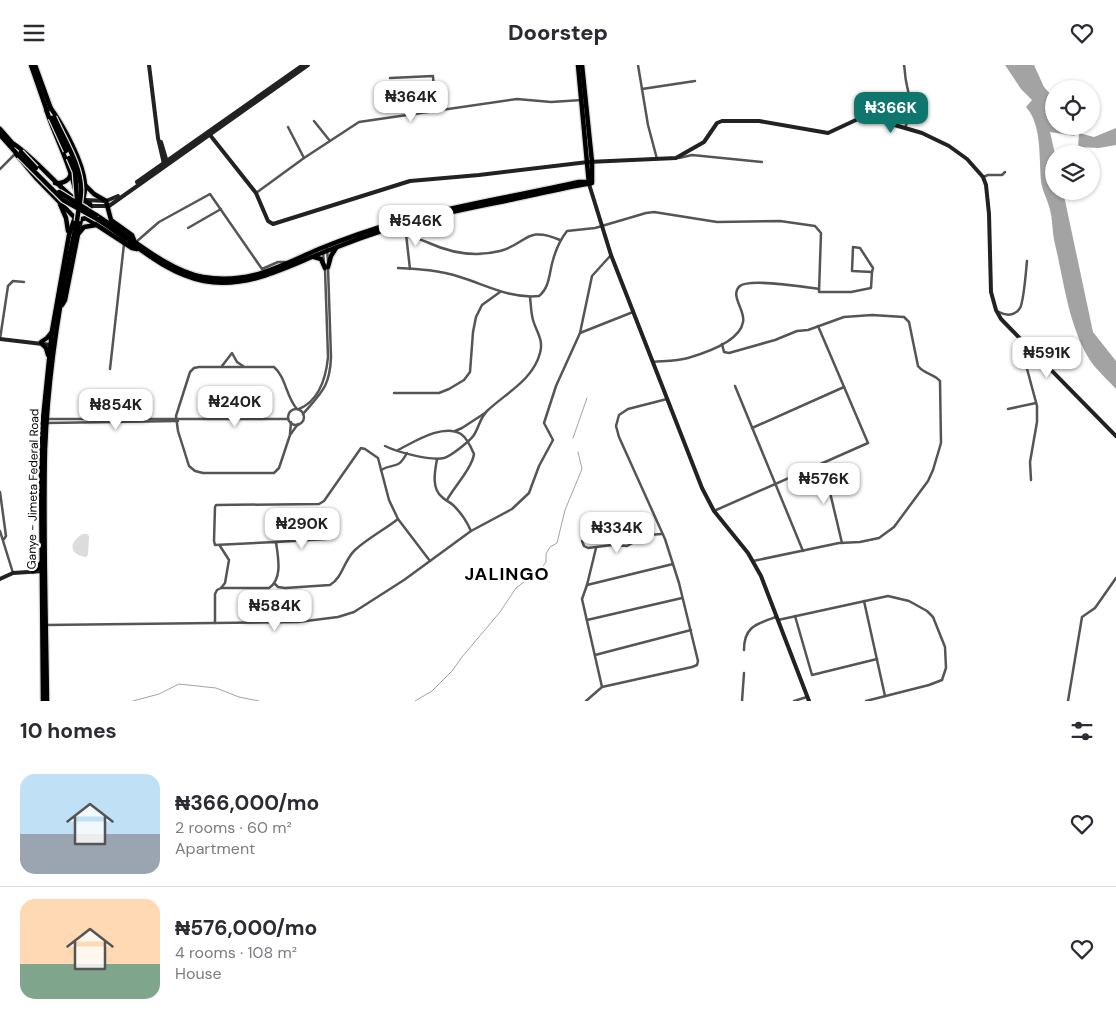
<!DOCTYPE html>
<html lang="en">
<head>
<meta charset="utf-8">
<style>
  :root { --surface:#fff; --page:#f7f7f7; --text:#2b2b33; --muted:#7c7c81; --line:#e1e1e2; --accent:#0f766e }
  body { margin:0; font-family:"DM Sans",sans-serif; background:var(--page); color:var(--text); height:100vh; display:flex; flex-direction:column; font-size:19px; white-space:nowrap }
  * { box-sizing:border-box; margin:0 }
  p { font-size:16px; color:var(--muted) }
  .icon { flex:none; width:28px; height:28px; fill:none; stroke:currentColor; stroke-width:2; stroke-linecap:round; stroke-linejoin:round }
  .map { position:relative; height:636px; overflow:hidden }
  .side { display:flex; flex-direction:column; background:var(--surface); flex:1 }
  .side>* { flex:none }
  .controls { position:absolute; left:1045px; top:15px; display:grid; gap:10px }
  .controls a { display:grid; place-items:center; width:55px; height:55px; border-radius:50%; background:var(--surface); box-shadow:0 1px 4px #0004; font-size:25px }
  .price { position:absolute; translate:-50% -42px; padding:0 11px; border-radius:10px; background:#fff; color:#222; font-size:16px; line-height:32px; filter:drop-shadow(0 1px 2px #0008) }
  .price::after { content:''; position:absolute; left:50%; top:30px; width:15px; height:11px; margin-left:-8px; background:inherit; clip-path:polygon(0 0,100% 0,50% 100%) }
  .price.on { background:var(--accent); color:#fff }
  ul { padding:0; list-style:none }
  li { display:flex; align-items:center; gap:15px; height:125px; padding:0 20px }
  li+li { border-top:1px solid var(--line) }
  li span { display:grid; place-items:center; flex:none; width:140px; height:100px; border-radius:15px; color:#555 }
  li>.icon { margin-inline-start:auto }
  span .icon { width:60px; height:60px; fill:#fffc; stroke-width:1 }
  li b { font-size:21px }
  h2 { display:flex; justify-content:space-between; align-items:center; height:60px; padding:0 20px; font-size:21px }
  header { display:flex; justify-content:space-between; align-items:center; height:65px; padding:0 20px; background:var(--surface); font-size:22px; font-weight:800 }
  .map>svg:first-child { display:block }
</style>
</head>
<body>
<header><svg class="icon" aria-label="menu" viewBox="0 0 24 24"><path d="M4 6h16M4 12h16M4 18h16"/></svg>Doorstep<svg class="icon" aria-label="heart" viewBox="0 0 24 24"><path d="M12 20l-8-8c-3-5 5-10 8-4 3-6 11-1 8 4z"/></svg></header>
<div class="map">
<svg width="1116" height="636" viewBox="0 0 1116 636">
  <rect width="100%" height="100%" fill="#fff"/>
  <path fill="#dcdcdc" d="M83,469h4l2,2 -1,19 -2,2c-17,-2 -18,-15 -3,-23z"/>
  <g fill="#a3a3a3">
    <path d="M1005,0h29l10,22 10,11v28h12v2l9,8 -25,-4 5,22 -1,37h9l30,141 23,29v28c-9,-10 -21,-20 -28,-32 -20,-35 -24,-75 -33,-113 -3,-11 -2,-23 -5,-34 -2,-10 -8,-19 -9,-29 -2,-22 1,-57 -15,-74l6,-7 -11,-11z"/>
    <path d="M1116,63v17l-17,3 -21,-1 1,-14 15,4z"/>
  </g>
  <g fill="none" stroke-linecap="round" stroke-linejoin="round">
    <g stroke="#a3a3a3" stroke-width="1">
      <path d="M573,373l14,-40"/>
      <path d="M133,636l26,-7 20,-10 37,4 23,9 20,4"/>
      <path d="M415,636l17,-10 20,-20 10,-14 38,-45 16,-24 25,-19 5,-7v-8l4,-7 7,-4 8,-33 17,-41 -4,-17"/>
    </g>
    <defs>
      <g id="primary">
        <path d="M31,0l16,46"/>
        <path d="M35,0l16,44"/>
        <path d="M578,0l11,119"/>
        <path d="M50,42c13,18 33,54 35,77 1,5 -1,11 -2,16"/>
        <path d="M46,44c9,28 23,52 29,80"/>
        <path d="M0,64l14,16"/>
        <path d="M0,70l18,20"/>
        <path d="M14,79c23,16 40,39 62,56"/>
        <path d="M16,89l21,25 37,38 5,3 7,-2 46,30 5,1"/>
        <path d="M55,118c7,1 14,-2 16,-9"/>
        <path d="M85,120l9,9 12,7 5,19 21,15 2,5"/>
        <path d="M81,134l9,5v9"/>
        <path d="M60,139l6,14 2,13"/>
        <path d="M96,150c32,20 70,55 107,62 46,8 76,-11 116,-28 25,-10 50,-19 75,-26 61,-18 124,-27 185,-41h10"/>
        <path d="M97,154c35,22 66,54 107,62 44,8 82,-14 120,-29 25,-10 50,-19 75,-27 38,-11 77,-18 115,-26 26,-5 52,-12 78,-16v-21l-10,-97"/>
        <path d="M79,168l5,-6 12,-2"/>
        <path d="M314,192l7,2 4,9"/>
        <path d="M328,202l3,-11 5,-8"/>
        <path d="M62,240l3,-5 16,-81"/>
        <path d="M41,277l6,-4 5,-6"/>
        <path d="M42,279l4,4 2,7"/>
        <path d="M33,506l5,-3 3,-5"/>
        <path d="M43,636l-2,-230 2,-52 9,-88 17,-96 5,-15"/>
        <path d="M47,636c-1,-83 -4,-167 -2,-251 3,-77 15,-154 32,-229"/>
      </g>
    </defs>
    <use href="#primary" stroke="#dbdbdb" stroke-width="7"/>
    <g stroke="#555" stroke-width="2.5">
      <path d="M638,0l10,60 9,34"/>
      <path d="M904,0c1,5 1,11 2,16 4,21 8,25 -1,47"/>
      <path d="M390,13l43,-2 2,35"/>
      <path d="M642,24l53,-8"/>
      <path d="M314,56l16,20"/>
      <path d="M288,62l16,31"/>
      <path d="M679,93l13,-3 70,7"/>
      <path d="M0,104l16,-16"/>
      <path d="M983,112l5,-2h14l3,-3"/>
      <path d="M256,128l48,-35 55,-36 158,-23 34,3 31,-2"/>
      <path d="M401,160c8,13 15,12 28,18 22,10 47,14 71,8 27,-7 26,-26 60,-11"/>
      <path d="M188,163l33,-19"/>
      <path d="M406,169l4,35"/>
      <path d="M136,177l23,-20 51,-28 52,75 16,-7h7"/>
      <path d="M327,184l1,12"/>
      <path d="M323,187l1,12"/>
      <path d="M398,203c21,1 41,2 62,9 26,8 50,22 79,19 11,-9 10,-23 14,-36 3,-11 7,-20 14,-29l28,-3 51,-15 8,-1 63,10 63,-1 35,5 6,7 -2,59h32l20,-4 1,-16 -20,-1 1,-24 7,1 13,20 -1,4"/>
      <path d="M999,247c7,4 16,4 21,-4 4,-7 6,-38 7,-47"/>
      <path d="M580,268l53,-21"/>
      <path d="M0,274l8,-53 5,-5 11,1"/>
      <path d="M1019,274l18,67v16l-7,40 1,18"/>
      <path d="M722,279l2,8 5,1 46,-13 22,-9 11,-1 36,-13 28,-2 32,2 5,5 9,44c6,8 16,8 22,15l1,62 -8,27 -5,11 -34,46 -15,11 -19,4 -21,1 -86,18"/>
      <path d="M653,297c11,-1 24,-1 35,-4 17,-5 52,-17 55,-36 3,-11 -14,-27 -3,-36 10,-8 64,1 79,3"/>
      <path d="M222,301l10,-13 5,9 6,4"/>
      <path d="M110,304l14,-125"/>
      <path d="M735,321l68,165"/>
      <path d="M394,328h45l10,-4 15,-9 6,-8 3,-40 3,-15 6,-12 18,-13"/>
      <path d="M297,344c-11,-12 -11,-32 -23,-42h-75l-5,1 -4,4 -14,44 2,15 11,35 6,5 8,2h71l5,-5 11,-33 8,-11"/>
      <path d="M299,344c21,-9 27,-31 29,-52l-3,-88"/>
      <path d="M1008,344l28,-6"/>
      <circle cx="296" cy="352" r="8"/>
      <path d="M303,349c18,-21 27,-27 28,-57l-3,-90"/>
      <path d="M47,354h241"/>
      <path d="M46,358l132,-2"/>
      <path d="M752,363l92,-41"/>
      <path d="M455,366l7,-3 23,-15"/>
      <path d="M290,369l1,-12"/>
      <path d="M385,381c12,6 45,15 59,12 7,-2 26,-17 30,-23 5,-8 6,-17 13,-24 19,-18 46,-31 53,-58 4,-13 -4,-22 -7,-33 -2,-7 -2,-15 -3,-23"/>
      <path d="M398,385c16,-8 45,-27 63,-16 6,4 10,13 13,20 -2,14 -19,32 -27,46"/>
      <path d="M437,394c-2,12 -6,29 5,38 4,4 10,6 13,10 7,7 12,15 16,24"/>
      <path d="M823,398l19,80"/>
      <path d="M381,405c14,-8 16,1 26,-17"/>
      <path d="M0,427l6,44 -2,3"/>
      <path d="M714,446l154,-68 -50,-117"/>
      <path d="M0,466l13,42"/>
      <path d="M582,476l2,5 4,2 24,-3 15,1 20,-11 15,-1"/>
      <path d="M276,477l50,-3"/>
      <path d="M220,481l9,14 -4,23 -4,5"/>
      <path d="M596,483l-9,37 -5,14 20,88"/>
      <path d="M275,519l3,3 7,1 45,-3c13,-8 14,-25 25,-35 13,-12 29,-20 43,-31"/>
      <path d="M587,520l86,-21"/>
      <path d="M864,536l21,95"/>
      <path d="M795,551l17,59 65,-16"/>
      <path d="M587,555l95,-22"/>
      <path d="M778,555l110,-24 21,5 18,10 6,6 12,30 1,21 -4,12 -13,5 -63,16"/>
      <path d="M215,558v-29l2,-4 4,-2h48c14,-9 9,-31 7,-46l-61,3 -1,-4 1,-34 1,-2 103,-1 5,-3 37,-53 4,1 13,9 11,42 9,19 32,42"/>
      <path d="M46,560l252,-3 40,-5 16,-5 50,-32 67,-49 41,-22 17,-16 10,-27 14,-26 -9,-17 12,-37 24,-53 12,-57 19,-21"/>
      <path d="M744,585c0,-24 13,-26 32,-33"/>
      <path d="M595,590l96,-25"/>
      <path d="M586,636l16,-14 90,-20 5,-2 1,-4 -19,-78 -14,-44 -46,-102 -3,-11 3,-11 9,-6 39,-10"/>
      <path d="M742,636l2,-28"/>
      <path d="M794,636l13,-4"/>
      <path d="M1068,636l14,-84 13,-9 21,-30"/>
    </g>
    <g stroke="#222" stroke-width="4">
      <path d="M149,0l9,73 6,26"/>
      <path d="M210,70l46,58 12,28 5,3 137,-43 69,-6 109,-13 88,-4 28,-16 13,-19 5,-2h37l69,12 30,-14h16l48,14 27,13 18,13 16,18 3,8 3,29 2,78 5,18 5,9 115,117"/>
      <path d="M161,77l6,20"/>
      <path d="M137,117l166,-117"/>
      <path d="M589,119l22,71 91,233 12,23 34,42 13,23 48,125"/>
      <path d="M86,135l20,1 12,-5"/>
      <path d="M91,141h18l199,-141"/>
      <path d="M0,274l51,6"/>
      <path d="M0,514l13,-6 31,-2"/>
    </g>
    <use href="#primary" stroke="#000" stroke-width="4.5"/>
    <defs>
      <g id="primary-bridge">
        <path d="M54,52c10,23 27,48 27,73 0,10 -3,21 -4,31"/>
        <path d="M51,53l15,33"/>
        <path d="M21,87l15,16"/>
        <path d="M19,91l44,44 34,19"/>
        <path d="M69,93l6,14 2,27"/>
        <path d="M59,127l37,23"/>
      </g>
    </defs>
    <use href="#primary-bridge" stroke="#dbdbdb" stroke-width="7" stroke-linecap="butt"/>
    <use href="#primary-bridge" stroke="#000" stroke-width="4.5"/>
  </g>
  <g text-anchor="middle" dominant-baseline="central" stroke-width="4.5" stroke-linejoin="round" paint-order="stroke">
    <g font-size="12" fill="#000" stroke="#fff">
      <text transform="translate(33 424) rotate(-89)">Ganye - Jimeta Federal Road</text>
    </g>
    <g font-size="18" font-weight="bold" letter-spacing="1" fill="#000" stroke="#fff">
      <text x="507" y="509">JALINGO</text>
    </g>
  </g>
</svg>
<div class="controls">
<a><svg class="icon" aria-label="locate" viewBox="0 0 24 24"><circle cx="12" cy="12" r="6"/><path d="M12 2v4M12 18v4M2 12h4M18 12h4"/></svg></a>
<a><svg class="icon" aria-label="layers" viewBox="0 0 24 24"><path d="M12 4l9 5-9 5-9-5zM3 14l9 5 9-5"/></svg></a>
</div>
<b class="price" style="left:411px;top:58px">₦364K</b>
<b class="price on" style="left:891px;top:69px">₦366K</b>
<b class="price" style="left:416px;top:182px">₦546K</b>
<b class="price" style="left:1047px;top:314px">₦591K</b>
<b class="price" style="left:235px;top:363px">₦240K</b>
<b class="price" style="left:116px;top:366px">₦854K</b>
<b class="price" style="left:824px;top:440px">₦576K</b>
<b class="price" style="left:302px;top:485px">₦290K</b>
<b class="price" style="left:617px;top:489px">₦334K</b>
<b class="price" style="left:275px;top:567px">₦584K</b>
</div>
<section class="side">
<h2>10 homes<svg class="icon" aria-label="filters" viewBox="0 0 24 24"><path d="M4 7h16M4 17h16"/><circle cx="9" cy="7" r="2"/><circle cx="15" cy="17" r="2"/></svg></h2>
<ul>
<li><span style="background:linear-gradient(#bfe0f5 60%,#9aa5b1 0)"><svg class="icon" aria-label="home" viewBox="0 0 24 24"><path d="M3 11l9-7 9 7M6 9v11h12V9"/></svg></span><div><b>₦366,000/mo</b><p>2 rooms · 60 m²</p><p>Apartment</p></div><svg class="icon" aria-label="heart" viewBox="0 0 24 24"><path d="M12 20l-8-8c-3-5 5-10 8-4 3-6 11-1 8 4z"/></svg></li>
<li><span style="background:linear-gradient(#ffd9b3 65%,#7fa58c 0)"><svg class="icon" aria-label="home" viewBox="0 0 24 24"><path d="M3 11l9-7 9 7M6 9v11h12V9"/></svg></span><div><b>₦576,000/mo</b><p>4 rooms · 108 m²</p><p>House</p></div><svg class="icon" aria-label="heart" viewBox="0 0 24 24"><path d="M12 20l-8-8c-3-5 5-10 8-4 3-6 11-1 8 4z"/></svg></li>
</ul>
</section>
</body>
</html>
